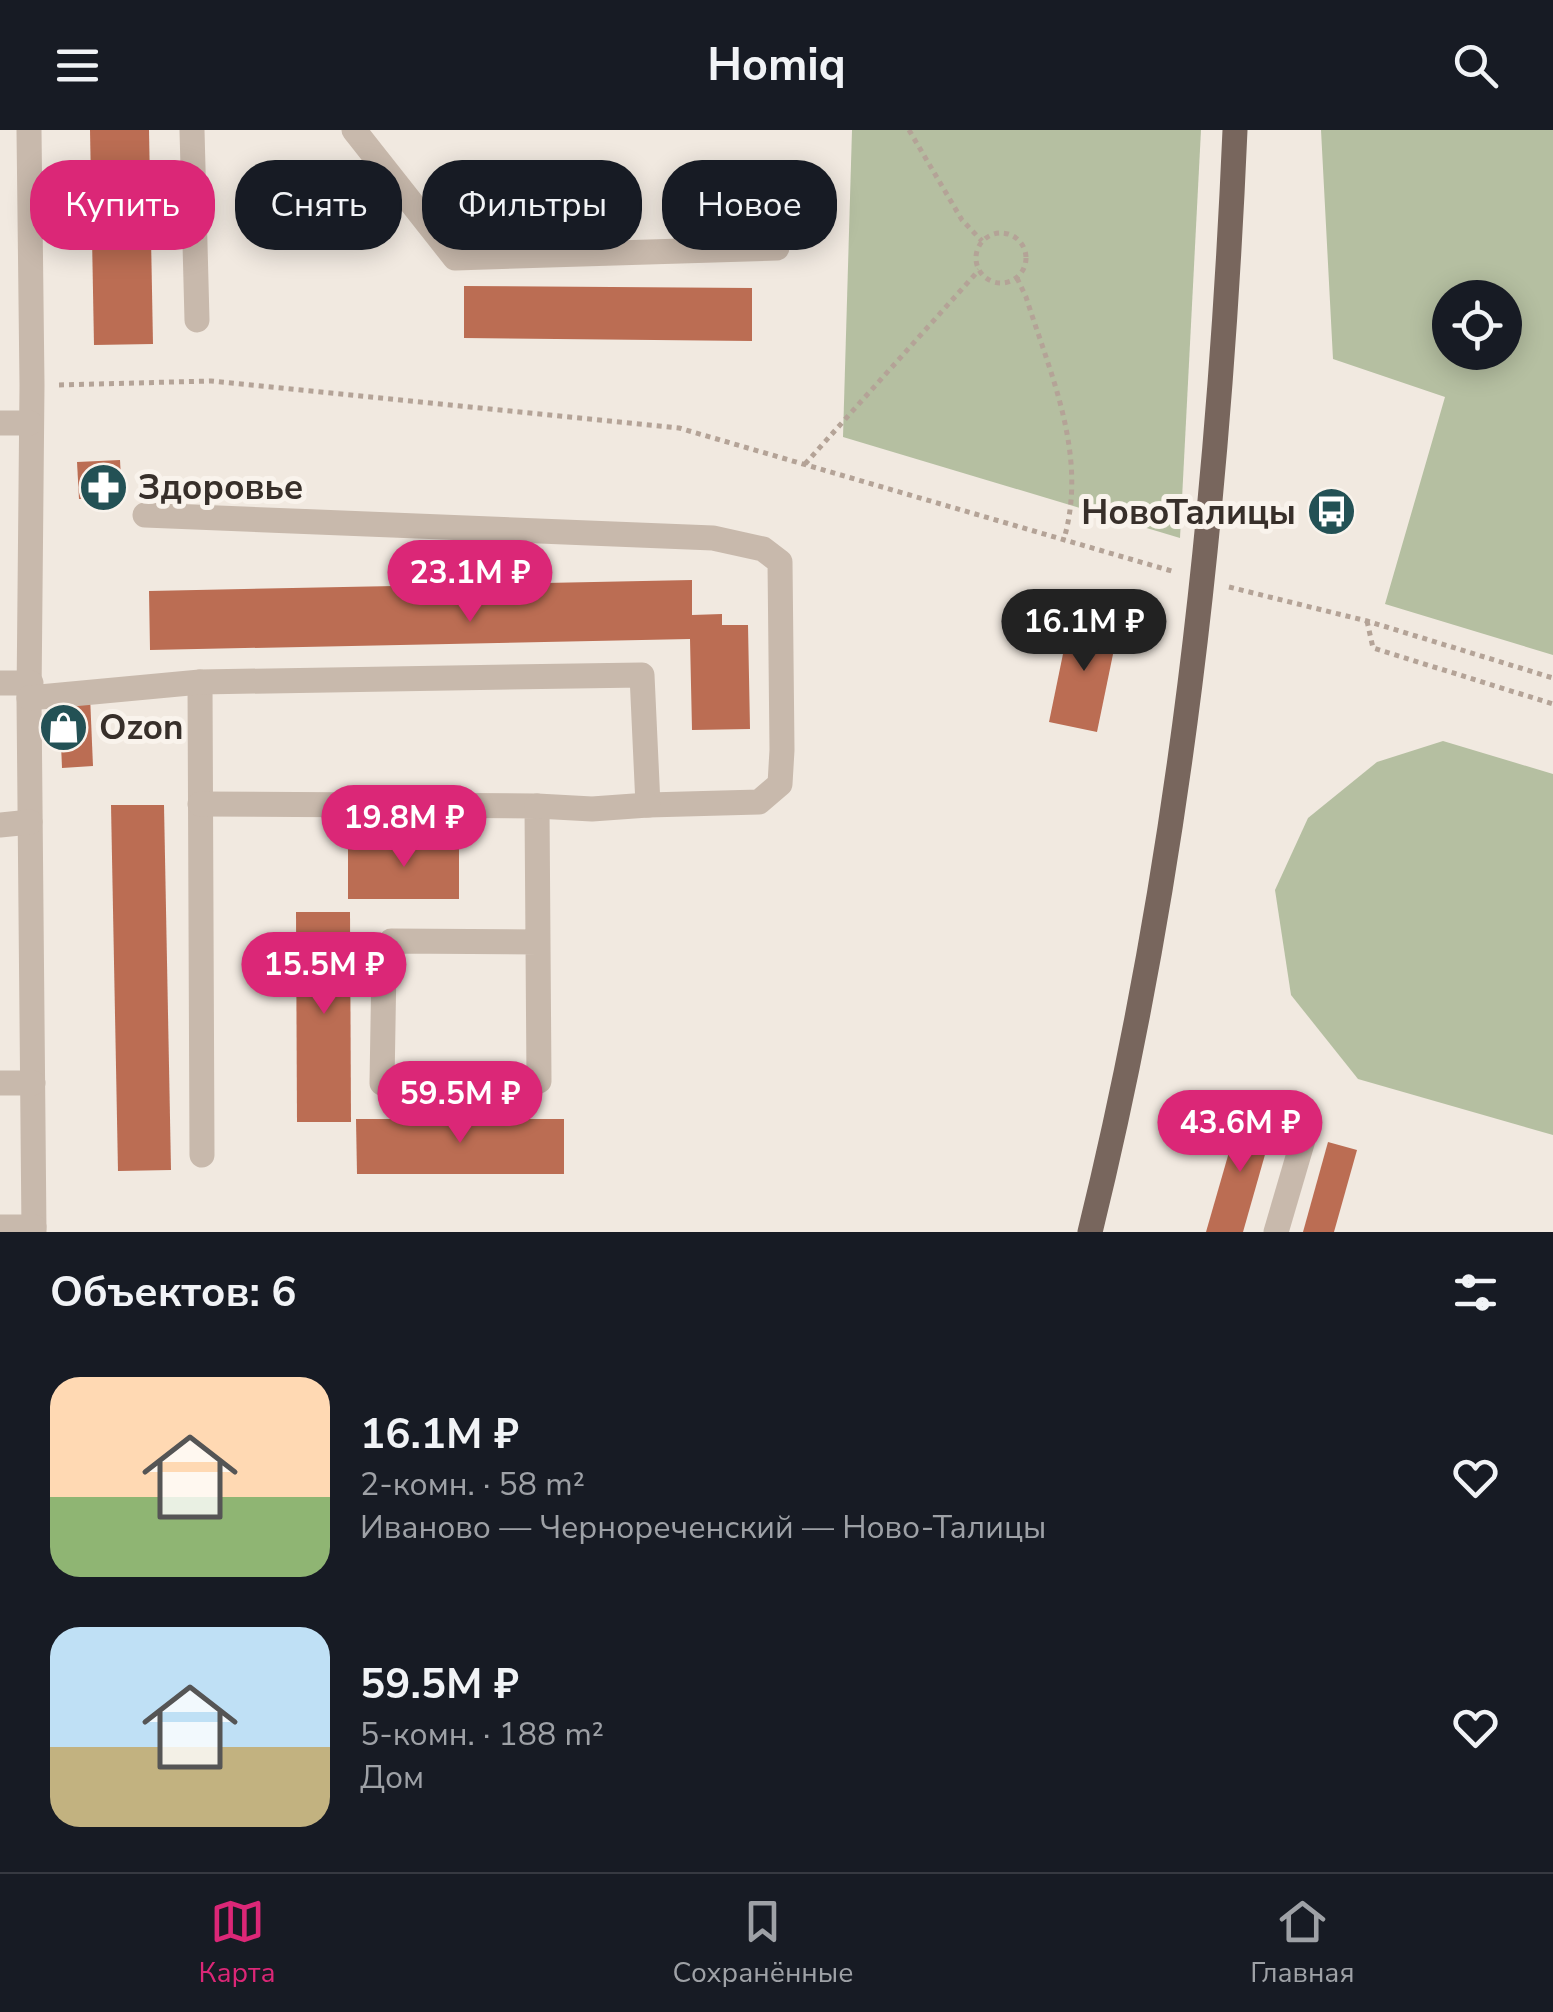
<!DOCTYPE html>
<html lang="ru">
<head>
<meta charset="utf-8">
<style>
  :root { --surface:#171b24; --page:#242831; --text:#f1f3f6; --muted:#9ea1a6; --line:#363941; --accent:#db2777 }
  body { margin:0; font-family:"Nunito Sans",sans-serif; background:var(--page); color:var(--text); height:100vh; display:flex; flex-direction:column; font-size:38px; white-space:nowrap }
  * { box-sizing:border-box; margin:0 }
  p { font-size:32px; color:var(--muted) }
  .icon { flex:none; width:55px; height:55px; fill:none; stroke:currentColor; stroke-width:2; stroke-linecap:round; stroke-linejoin:round }
  .map { position:relative; height:1102px; overflow:hidden }
  .drawer { display:flex; flex-direction:column; background:var(--surface); flex:1 }
  .drawer>* { flex:none }
  .top-card { position:absolute; left:30px; top:30px; width:1000px; height:90px; display:flex; gap:20px }
  .buttons { position:absolute; left:1432px; top:150px; display:grid; gap:20px }
  .buttons a { display:grid; place-items:center; width:90px; height:90px; border-radius:50%; background:var(--surface); box-shadow:0 5px 25px #0003; font-size:50px }
  .price { position:absolute; translate:-50% -85px; padding:0 22px; border-radius:35px; background:var(--accent); color:#fff; font-size:32px; line-height:65px; filter:drop-shadow(0 2px 5px #0008) }
  .price::after { content:''; position:absolute; left:50%; top:60px; width:30px; height:22px; margin-left:-15px; background:inherit; clip-path:polygon(0 0,100% 0,50% 100%) }
  .price.on { background:#222; color:#fff }
  ul { padding:0; list-style:none }
  li { display:flex; align-items:center; gap:30px; height:250px; padding:0 50px }
  li span { display:grid; place-items:center; flex:none; width:280px; height:200px; border-radius:30px; color:#555 }
  li>.icon { margin-inline-start:auto }
  span .icon { width:120px; height:120px; fill:#fffc; stroke-width:1 }
  li b { font-size:42px }
  h2 { display:flex; justify-content:space-between; align-items:center; height:120px; padding:0 50px; font-size:42px }
  .tag { padding:0 35px; border-radius:40px; background:var(--surface); box-shadow:0 5px 25px #0003; font-size:35px; line-height:90px }
  .tag.on { background:var(--accent); color:#fff }
  header { display:flex; justify-content:space-between; align-items:center; height:130px; padding:0 50px; background:var(--surface); font-size:45px; font-weight:700 }
  .tab-bar { display:flex; justify-content:space-around; align-items:center; height:140px; border-top:2px solid var(--line); background:var(--surface); font-size:28px; color:var(--muted) }
  .tab-bar a { display:grid; justify-items:center; gap:5px }
  .tab-bar .on { color:var(--accent) }
  .map>svg:first-child { display:block }
</style>
</head>
<body>
<header><svg class="icon" aria-label="menu" viewBox="0 0 24 24"><path d="M4 6h16M4 12h16M4 18h16"/></svg>Homiq<svg class="icon" aria-label="search" viewBox="0 0 24 24"><circle cx="10" cy="10" r="6"/><path d="M15 15l6 6"/></svg></header>
<div class="map">
<svg width="1553" height="1102" viewBox="0 0 1553 1102">
  <rect width="100%" height="100%" fill="#f1e9e0"/>
  <g fill="#b5bfa1" fill-rule="evenodd">
    <path d="M852,0h349l-21,408 -337,-101z"/>
    <path d="M1321,0h232v525l-168,-51 60,-207 -112,-38zM1450,168h55v54h-55z"/>
    <path d="M1443,611l110,33v361l-195,-56 -67,-84 -16,-105 33,-72 69,-56z"/>
  </g>
  <g fill="#bb6d53">
    <path d="M90,0h59l4,214 -59,1z"/>
    <path d="M464,156l288,2v53l-288,-3z"/>
    <path d="M120,330l2,37 -43,2 -2,-37z"/>
    <path d="M692,450v35l30,-1v11h26l2,104 -58,1 -2,-91 -540,11 -1,-59z"/>
    <path d="M1071,485l48,10 -22,107 -48,-10z"/>
    <path d="M90,566l3,70 -31,2 -3,-71z"/>
    <path d="M111,675h53l7,365 -53,1z"/>
    <rect x="348" y="712" width="111" height="57"/>
    <path d="M296,782h54l1,210h-54z"/>
    <path d="M1240,984l34,9 -31,109h-37z"/>
    <path d="M356,989h208v55h-207z"/>
    <path d="M1328,1012l29,8 -23,82h-31z"/>
  </g>
  <g fill="none" stroke-linecap="round" stroke-linejoin="round">
    <g stroke="#b4a397" stroke-width="5" stroke-dasharray="5 5" stroke-linecap="butt">
      <path d="M909,0l53,90 20,21"/>
      <circle cx="1001" cy="128" r="25"/>
      <path d="M1017,148l9,19c25,79 62,158 38,242"/>
      <path d="M59,255l152,-4 468,47 496,144"/>
      <path d="M805,334l174,-194"/>
      <path d="M1229,457l138,34 186,57"/>
      <path d="M1367,491l6,27 180,56"/>
    </g>
    <g stroke="#c8b9ac" stroke-width="25">
      <path d="M29,0l3,255 -3,313 5,534"/>
      <path d="M192,0l5,190"/>
      <path d="M354,0l101,128 322,-10"/>
      <path d="M0,293h30"/>
      <path d="M200,552l2,473"/>
      <path d="M0,553h31"/>
      <path d="M29,568l171,-16 442,-7 6,130 111,-3 21,-18 2,-34 -2,-188 -17,-13 -50,-11 -568,-23"/>
      <path d="M200,674l337,2 2,275 -157,2 2,-118 7,-24 147,1"/>
      <path d="M537,676l55,3 56,-4"/>
      <path d="M0,695l30,-3"/>
      <path d="M0,953h33"/>
      <path d="M0,1097h34"/>
      <path d="M1276,1102l27,-92"/>
    </g>
    <path stroke="#78665d" stroke-width="25" d="M1090,1102c89,-361 129,-731 145,-1102"/>
  </g>
  <defs>
    <symbol id="pharmacy-disc" viewBox="-11 -11 22 22"><circle r="9.5" fill="#235155" stroke="#f9f3ec"/><path d="M-2-6h4v4h4v4h-4v4h-4v-4h-4v-4h4Z" fill="#fff"/></symbol>
    <symbol id="bus-disc" viewBox="-11 -11 22 22"><circle r="9.5" fill="#235155" stroke="#f9f3ec"/><path d="M-5-6H5V4H4V6H2V4H-2V6H-4V4H-5ZM-3.5-4V0h7V-4ZM-3.5 1.2v1.5H-2V1.2ZM2 1.2v1.5H3.5V1.2Z" fill="#fff"/></symbol>
    <symbol id="shop-disc" viewBox="-11 -11 22 22"><circle r="9.5" fill="#235155" stroke="#f9f3ec"/><path d="M-5-2.5h2.3a2.7 3.5 0 0 1 5.4 0H5L5.5 6h-11ZM-1.5-2.5h3a1.5 2.3 0 0 0-3 0Z" fill="#fff"/></symbol>
  </defs>
  <g fill-rule="evenodd">
    <use href="#pharmacy-disc" x="76" y="330" width="55" height="55"/>
    <use href="#bus-disc" x="1304" y="354" width="55" height="55"/>
    <use href="#shop-disc" x="36" y="570" width="55" height="55"/>
  </g>
  <g text-anchor="middle" dominant-baseline="central" stroke-width="10" stroke-linejoin="round" paint-order="stroke">
    <g font-size="35" font-weight="bold" fill="#372f2a" stroke="#f9f3ec" text-anchor="start">
      <text x="138" y="357">Здоровье</text>
      <text x="1296" y="382" text-anchor="end">НовоТалицы</text>
      <text x="99" y="597">Ozon</text>
    </g>
  </g>
</svg>
<div class="buttons">
<a><svg class="icon" aria-label="locate" viewBox="0 0 24 24"><circle cx="12" cy="12" r="6"/><path d="M12 2v4M12 18v4M2 12h4M18 12h4"/></svg></a>
</div>
<b class="price" style="left:470px;top:495px">23.1M ₽</b>
<b class="price on" style="left:1084px;top:544px">16.1M ₽</b>
<b class="price" style="left:404px;top:740px">19.8M ₽</b>
<b class="price" style="left:324px;top:887px">15.5M ₽</b>
<b class="price" style="left:460px;top:1016px">59.5M ₽</b>
<b class="price" style="left:1240px;top:1045px">43.6M ₽</b>
<div class="top-card">
<a class="tag on">Купить</a>
<a class="tag">Снять</a>
<a class="tag">Фильтры</a>
<a class="tag">Новое</a>
</div>
</div>
<section class="drawer">
<h2>Объектов: 6<svg class="icon" aria-label="filters" viewBox="0 0 24 24"><path d="M4 7h16M4 17h16"/><circle cx="9" cy="7" r="2"/><circle cx="15" cy="17" r="2"/></svg></h2>
<ul>
<li><span style="background:linear-gradient(#ffd9b3 60%,#8fb573 0)"><svg class="icon" aria-label="home" viewBox="0 0 24 24"><path d="M3 11l9-7 9 7M6 9v11h12V9"/></svg></span><div><b>16.1M ₽</b><p>2-комн. · 58 m²</p><p>Иваново — Чернореченский — Ново-Талицы</p></div><svg class="icon" aria-label="heart" viewBox="0 0 24 24"><path d="M12 20l-8-8c-3-5 5-10 8-4 3-6 11-1 8 4z"/></svg></li>
<li><span style="background:linear-gradient(#bfe0f5 60%,#c2b280 0)"><svg class="icon" aria-label="home" viewBox="0 0 24 24"><path d="M3 11l9-7 9 7M6 9v11h12V9"/></svg></span><div><b>59.5M ₽</b><p>5-комн. · 188 m²</p><p>Дом</p></div><svg class="icon" aria-label="heart" viewBox="0 0 24 24"><path d="M12 20l-8-8c-3-5 5-10 8-4 3-6 11-1 8 4z"/></svg></li>
</ul>
</section>
<nav class="tab-bar">
<a class="on"><svg class="icon" aria-label="map" viewBox="0 0 24 24"><path d="M3 6l6-2 6 2 6-2v14l-6 2-6-2-6 2zM9 4v14M15 6v14"/></svg>Карта</a>
<a><svg class="icon" aria-label="saved" viewBox="0 0 24 24"><path d="M7 4h10v16l-5-4-5 4z"/></svg>Сохранённые</a>
<a><svg class="icon" aria-label="home" viewBox="0 0 24 24"><path d="M3 11l9-7 9 7M6 9v11h12V9"/></svg>Главная</a>
</nav>
</body>
</html>
